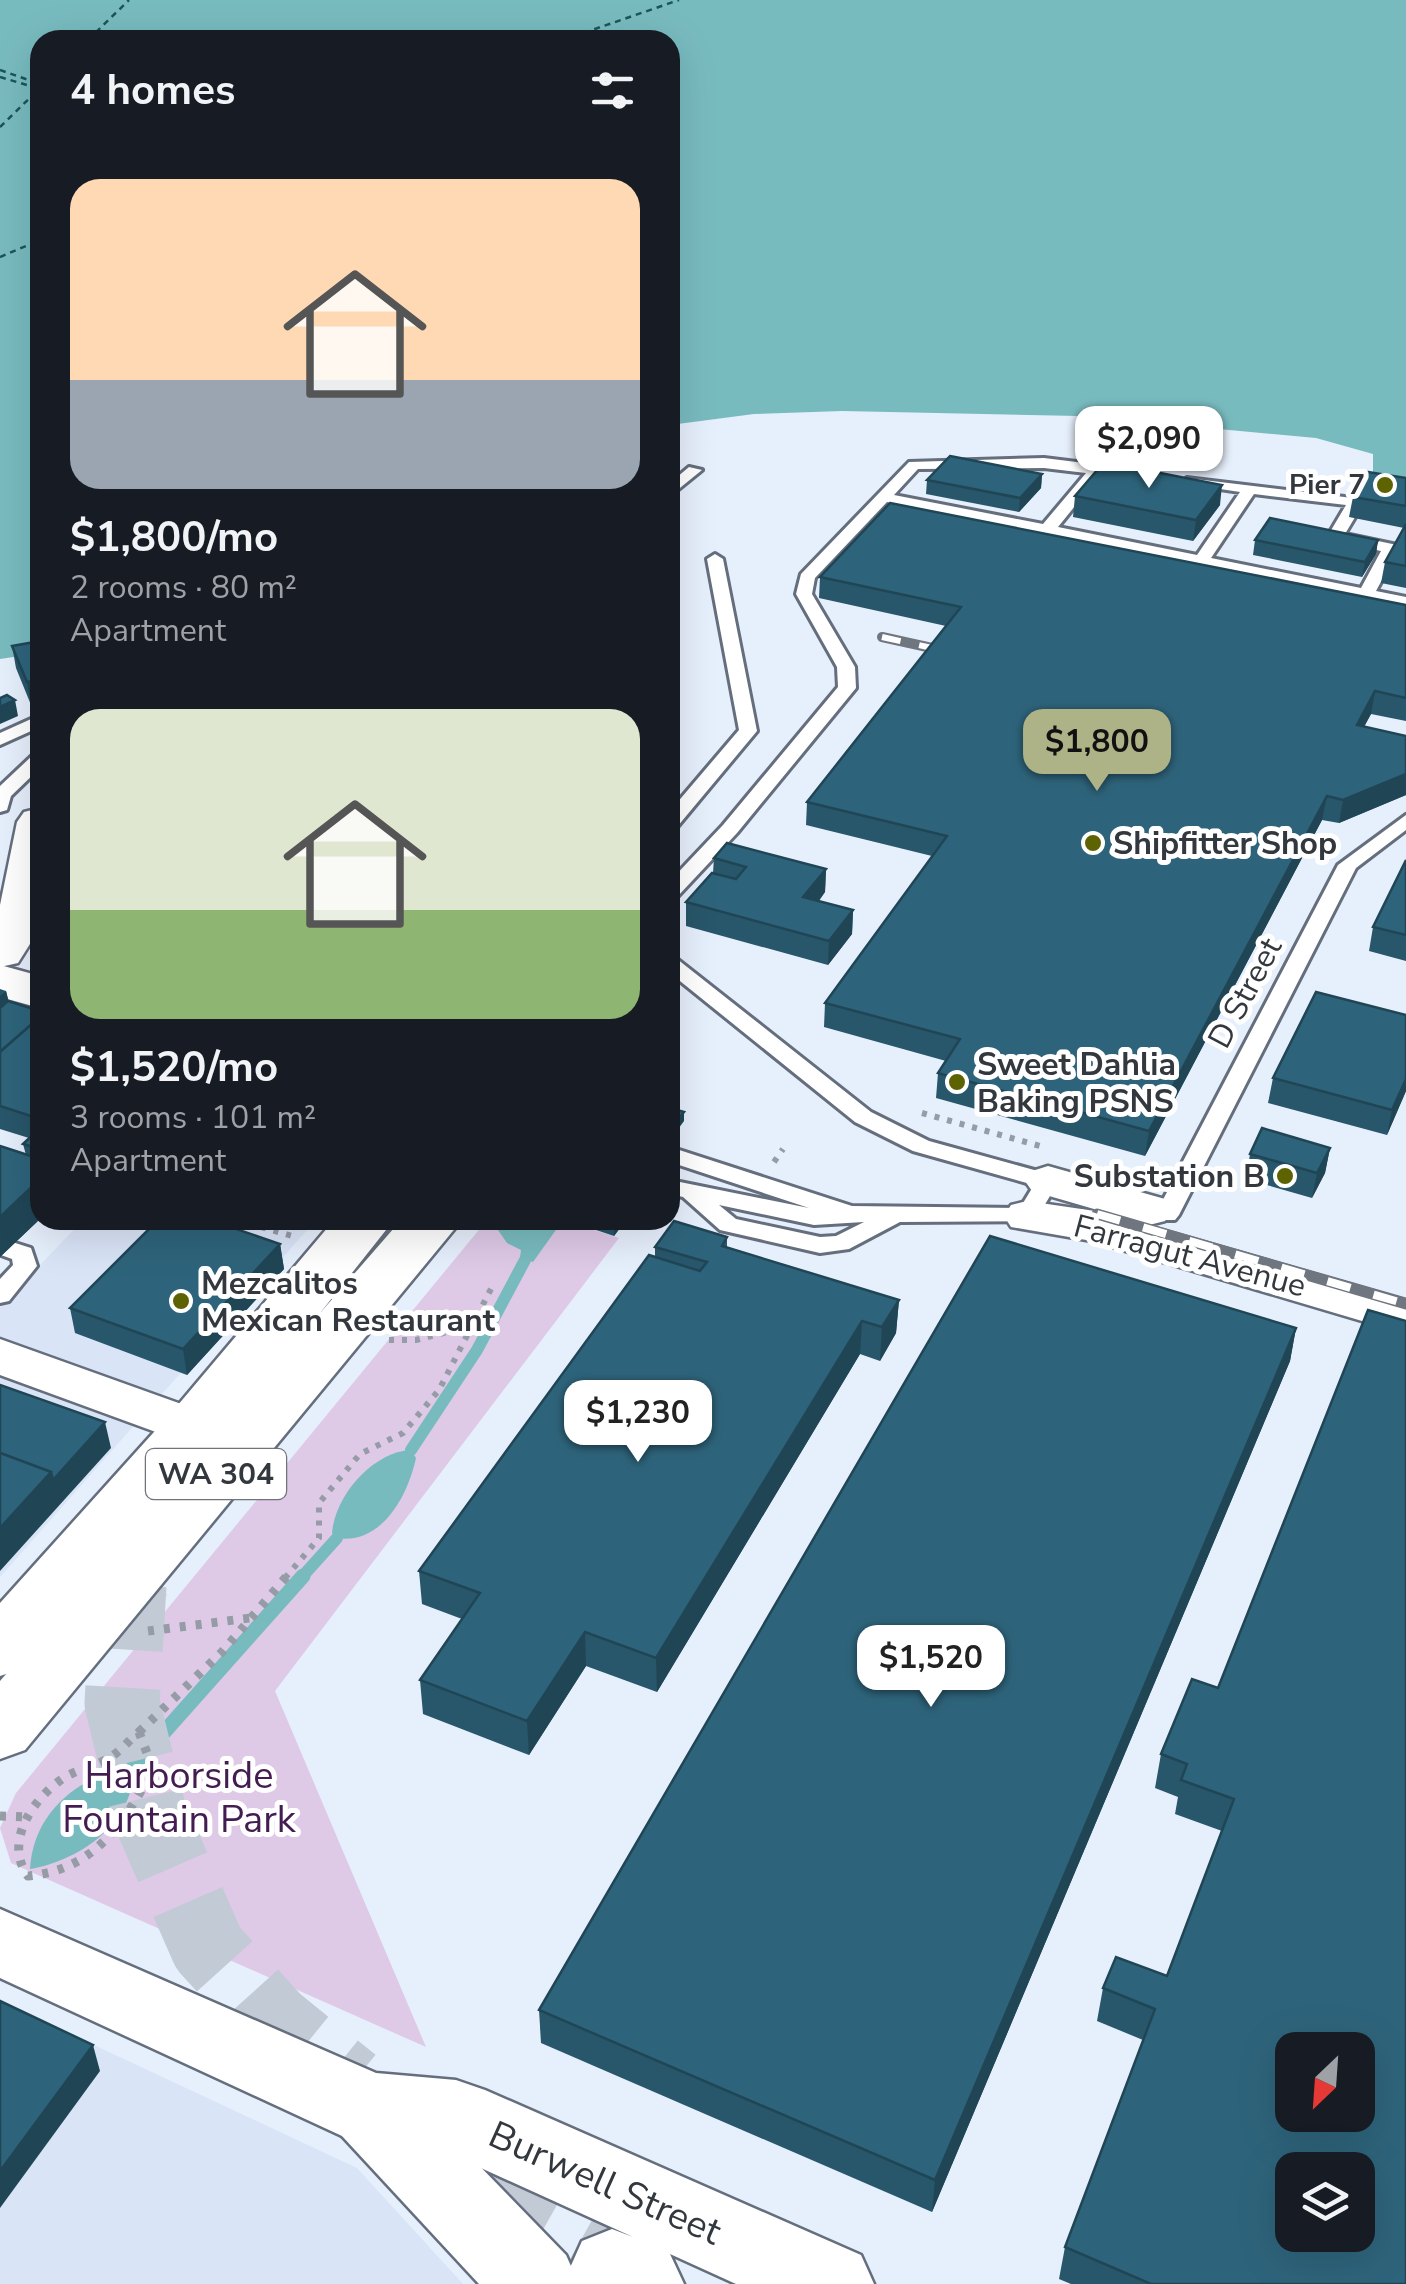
<!DOCTYPE html>
<html lang="en">
<head>
<meta charset="utf-8">
<style>
  :root { --surface:#171b24; --page:#20242c; --text:#f1f3f6; --muted:#9ea1a6; --accent:#aeb287 }
  body { margin:0; font-family:"Nunito Sans",sans-serif; background:var(--page); color:var(--text); height:100vh; display:flex; flex-direction:column; font-size:38px; white-space:nowrap }
  * { box-sizing:border-box; margin:0 }
  p { font-size:32px; color:var(--muted) }
  .icon { flex:none; width:55px; height:55px; fill:none; stroke:currentColor; stroke-width:2; stroke-linecap:round; stroke-linejoin:round }
  .map { position:relative; flex:1; overflow:hidden }
  .details { position:absolute; left:30px; top:30px; width:650px; height:1200px; display:flex; flex-direction:column; background:var(--surface); border-radius:30px; box-shadow:0 10px 40px #0002 }
  .details>* { flex:none }
  .needle { width:65px; rotate:205deg }
  .fabs { position:absolute; left:1275px; top:2032px; display:grid; gap:20px }
  .fabs a { display:grid; place-items:center; width:100px; height:100px; border-radius:20px; background:var(--surface); box-shadow:0 10px 40px #0002; font-size:50px }
  .price { position:absolute; translate:-50% -85px; padding:0 22px; border-radius:20px; background:#fff; color:#222; font-size:32px; line-height:65px; filter:drop-shadow(0 2px 5px #0008) }
  .price::after { content:''; position:absolute; left:50%; top:60px; width:30px; height:22px; margin-left:-15px; background:inherit; clip-path:polygon(0 0,100% 0,50% 100%) }
  .price.on { background:var(--accent); color:#111 }
  ul { padding:0; list-style:none }
  li { display:grid; align-content:center; gap:20px; height:530px; padding:0 40px }
  li span { display:grid; place-items:center; height:310px; border-radius:30px; color:#555 }
  li>.icon { margin-inline-start:auto }
  span .icon { width:180px; height:180px; fill:#fffc; stroke-width:1 }
  li b { font-size:42px }
  h2 { display:flex; justify-content:space-between; align-items:center; height:120px; padding:0 40px; font-size:42px }
  .map>svg:first-child { display:block }
</style>
</head>
<body>
<div class="map">
<svg width="1406" height="2284" viewBox="0 0 1406 2284">
  <rect width="100%" height="100%" fill="#e6effc"/>
  <g fill="#d9e4f7">
    <path d="M83,1220h233l-316,357v-270z"/>
    <path d="M0,2001l357,167 106,116h-463z"/>
  </g>
  <path fill="#dec9e7" d="M487,1220h76l56,18 -344,453 151,356 -415,-184 -11,-35 16,-35z"/>
  <g fill="#78bbbf">
    <path d="M0,0h1406v498l-61,-28 -272,-43 -276,-5 -127,22v-404h-630v613l-40,6z"/>
    <path d="M509,1220h54l-30,42 -13,-4 1,-8 -14,-7 -9,-13z"/>
    <path d="M411,1450l5,8c-8,37 -34,87 -79,80l-5,-5c3,-38 41,-81 79,-83z"/>
    <path d="M133,1767c3,55 -54,94 -103,102 3,-57 49,-94 103,-102z"/>
  </g>
  <path fill="#e6effc" d="M842,411l237,5 237,22 57,16v19l-12,14 -4,-1 2,-4 -16,-7 -51,-12 -219,-31 -141,4 -135,-9 -127,20v-22l84,-11z"/>
  <g fill="none" stroke-linecap="round" stroke-linejoin="round">
    <g stroke="#78bbbf" stroke-width="12">
      <path d="M411,1450l66,-100 48,-90"/>
      <path d="M301,1578l36,-40"/>
    </g>
    <path stroke="#78bbbf" stroke-width="15" d="M133,1767l170,-191"/>
    <g stroke="#1b5559" stroke-width="2.5" stroke-dasharray="6 5" stroke-linecap="butt">
      <path d="M88,40l41,-40"/>
      <path d="M563,40l116,-40"/>
      <path d="M0,70l40,14"/>
      <path d="M0,77l37,11"/>
      <path d="M0,127l40,-39"/>
      <path d="M0,257l40,-17"/>
    </g>
    <path stroke="#c2cad6" stroke-width="59" stroke-dasharray="59 30" stroke-linecap="butt" d="M132,1578l11,-21"/>
    <g stroke="#c2cad6" stroke-width="75" stroke-dasharray="75 38" stroke-linecap="butt">
      <path d="M134,1576l-5,9 -7,118 27,110 59,135 66,73 78,63"/>
      <path d="M481,2188l39,30 92,52"/>
    </g>
    <defs>
      <g id="lane">
        <path d="M1044,458l81,10 8,5 -8,5 -25,-3 -42,52 139,28 43,-63 -53,-8v-6l174,21 3,3 -19,32 52,11 2,3 -23,43 30,6v10l-519,-105 -72,76 -3,16 43,73 1,21 -119,145 -60,64 -7,2v-18l53,-56 115,-138 -1,-20 -41,-73 5,-20 108,-112zM1044,468l42,5 -43,51 -149,-29 24,-26zM1254,494l92,11 -19,32 2,3 52,11 -20,37 -150,-30z"/>
        <path d="M689,467l13,3 -32,26v-13z"/>
        <path d="M715,554l8,5 34,172 -80,96 -7,2v-18l69,-81 -32,-171z"/>
        <path d="M40,715v12l-40,18v-12z"/>
        <path d="M40,753v15l-29,28 -4,14 -7,2v-26l34,-32z"/>
        <path d="M1406,815v15l-50,38 -177,347 -4,5h-16l-4,-5 183,-350z"/>
        <path d="M670,957l7,2 194,153 58,29 127,35 3,5 -24,40 -135,1 -51,27 -29,4 -100,-23 -37,-33 -13,-3v-14l139,28 -139,-46v-15l182,59 168,2 14,-23 -121,-34 -58,-29 -185,-149zM719,1205l95,20 50,-3 -28,14 -16,1 -84,-18z"/>
        <path d="M9,1241l22,7 6,18 -28,35 -9,2v-24l13,-14 -1,-6 -11,-4 -1,-11z"/>
      </g>
      <g id="street">
        <path d="M1048,1166l117,33 7,11 -7,11 -16,4 -117,-34 -7,-10 7,-10z"/>
        <path d="M1027,1201l68,10 311,89v34l-314,-93 -81,-14 -7,-11 7,-11z"/>
        <path d="M0,1339l212,76 8,13 -8,13 -18,5 -194,-71z"/>
      </g>
      <g id="secondary">
        <path d="M0,965l40,11v32l-40,-11z"/>
        <path d="M334,1220h60l-178,224 -192,224 -24,8v-73l172,-191z"/>
      </g>
      <path id="primary" d="M371,2073l29,11 166,171 13,29h-100l-137,-148 -11,-26 11,-26z"/>
      <g id="highway">
        <path d="M40,808v120l-22,35 -18,4v-62l17,-83 7,-10z"/>
        <path d="M401,1220h61l-437,530 -25,9v-78z"/>
        <path d="M0,1909l376,164 80,7 29,10 376,165 13,29h-138l-66,-30 14,30h-109l-6,-14 13,-29 30,-12 21,8 -183,-83 -79,-7 -29,-11 -342,-158z"/>
      </g>
    </defs>
    <use href="#lane" stroke="#656e7d" stroke-width="6"/>
    <use href="#street" stroke="#656e7d" stroke-width="5"/>
    <use href="#secondary" stroke="#656e7d" stroke-width="5"/>
    <use href="#primary" stroke="#656e7d" stroke-width="5"/>
    <use href="#highway" stroke="#656e7d" stroke-width="5"/>
    <g stroke="#959ca6" stroke-width="6" stroke-dasharray="5 8" stroke-linecap="butt">
      <path d="M922,1113l118,33"/>
      <path d="M774,1162l9,-13"/>
      <path d="M236,1220l60,17"/>
      <path d="M389,1340h27l54,-14"/>
      <path d="M285,1578l34,-40v-35l41,-49 43,-21 36,-43 55,-107"/>
    </g>
    <g stroke="#959ca6" stroke-width="9" stroke-dasharray="6 10" stroke-linecap="butt">
      <path d="M148,1631l102,-13"/>
      <path d="M139,1732l14,37c-29,55 -59,101 -125,107 -25,-34 5,-78 37,-99 14,-8 30,-11 44,-19 11,-6 20,-18 30,-26z"/>
      <path d="M139,1732l83,-80 65,-76"/>
      <path d="M0,1816l27,1"/>
    </g>
    <use href="#lane" fill="#fff" fill-rule="evenodd"/>
    <use href="#street" fill="#fff" fill-rule="evenodd"/>
    <use href="#secondary" fill="#fff" fill-rule="evenodd"/>
    <use href="#primary" fill="#fff" fill-rule="evenodd"/>
    <use href="#highway" fill="#fff" fill-rule="evenodd"/>
    <defs>
      <path id="rail-far1" d="M882,637l59,13"/>
      <path id="rail" d="M1097,1214l309,90"/>
    </defs>
    <use href="#rail-far1" stroke="#70767f" stroke-width="10"/>
    <use href="#rail" stroke="#70767f" stroke-width="11"/>
    <use href="#rail-far1" stroke="#fff" stroke-width="6" stroke-dasharray="19" stroke-linecap="butt"/>
    <use href="#rail" stroke="#fff" stroke-width="8" stroke-dasharray="24" stroke-linecap="butt"/>
  </g>
  <g fill="#28566a">
    <path d="M1042,474l-1,14 -22,24 -93,-18 1,-14z"/>
    <path d="M1406,478v110l-25,-5 4,-21 19,-34 -55,-11 4,-20z"/>
    <path d="M1075,496l145,9 -27,36 -120,-24z"/>
    <path d="M1255,540h123l-2,14 -14,23 -109,-22z"/>
    <path d="M820,577l586,28v116l-35,-7 -7,13 42,9v59l-67,28 -17,-3 -177,336 -209,-58 2,-25 8,-12 -122,-34 1,-24 107,-147 -126,-31 1,-23 139,-176 -127,-28z"/>
    <path d="M40,641v62l-9,2 -15,-37 -4,-22z"/>
    <path d="M714,858l112,11 -1,23 -6,9 34,9 -1,24 -24,31 -142,-39v-24l27,-29z"/>
    <path d="M1406,860v101l-37,-10 4,-24z"/>
    <path d="M0,989l6,2 3,11 31,9v208l-40,38 26,-102 -3,-11 6,-6 -29,-9z"/>
    <path d="M1273,1078l133,13 -19,44 -119,-32z"/>
    <path d="M1330,1148l-5,25 -13,25 -66,-19 4,-25z"/>
    <path d="M583,1220h43l-12,16 -30,-10z"/>
    <path d="M727,1237v10l172,53 -3,33 -16,28 -20,-7 -203,338 -71,-26 -57,89 -106,-41 -3,-34 42,-61 -40,-15 -3,-33 236,-315v-9z"/>
    <path d="M280,1244l4,25 -97,106 -112,-42 -5,-25z"/>
    <path d="M1296,1328l-6,33 -358,851 -391,-169 -2,-33z"/>
    <path d="M1192,1679l214,605h-335l-12,-5 6,-32 78,-207 -46,-19 6,-33 64,-12 55,-145 -47,-17 3,-17 -23,-9 6,-34z"/>
  </g>
  <g fill="#204656">
    <path d="M1042,474l-1,14 -22,24 1,-14z"/>
    <path d="M1222,485l-2,20 -27,36 3,-21z"/>
    <path d="M1378,540l-2,14 -14,23 3,-15z"/>
    <path d="M40,680v23l-9,2 -4,-23z"/>
    <path d="M1375,691l-4,23 -19,34 5,-23z"/>
    <path d="M15,700l3,16 -18,8v-17z"/>
    <path d="M1406,774v21l-67,28 4,-23z"/>
    <path d="M1327,796l-5,24 -177,336 4,-25z"/>
    <path d="M826,869l-1,23 -22,28v-23z"/>
    <path d="M853,910l-1,24 -24,31 1,-24z"/>
    <path d="M6,991l5,24 -11,11v-30z"/>
    <path d="M1406,1079v12l-19,44 5,-25z"/>
    <path d="M684,1112v9l-11,15 -1,-9z"/>
    <path d="M1330,1148l-5,25 -13,25 5,-25z"/>
    <path d="M40,1179v40l-40,38v-40z"/>
    <path d="M619,1220h7l-12,16v-9z"/>
    <path d="M280,1244l4,25 -97,106 -4,-26z"/>
    <path d="M899,1300l-3,33 -16,28 2,-34z"/>
    <path d="M862,1321l-2,33 -203,338 -1,-34z"/>
    <path d="M1296,1328l-6,33 -358,851 3,-32z"/>
    <path d="M105,1422l6,26 -111,123v-43l51,-56z"/>
    <path d="M585,1632l1,34 -57,89 -2,-34z"/>
    <path d="M93,2045l7,26 -100,137v-37z"/>
  </g>
  <g fill="#2e647b" stroke="#204656" stroke-width="2.5" fill-rule="evenodd">
    <path d="M950,456l92,18 -22,24 -93,-18z"/>
    <path d="M1104,462l118,23 -26,35 -121,-24z"/>
    <path d="M1368,472l38,6v28l-53,-9z"/>
    <path d="M890,503l516,102v93l-31,-7 -18,34 49,11v38l-63,26 -16,-4 -178,335 -211,-58 22,-34 -135,-36 122,-167 -140,-34 154,-195 -141,-30z"/>
    <path d="M1270,518l108,22 -13,22 -110,-22z"/>
    <path d="M1406,524v42l-21,-4z"/>
    <path d="M40,641v39l-13,2 -15,-36z"/>
    <path d="M7,695l8,5 -15,7v-9z"/>
    <path d="M727,843l99,26 -23,28 50,13 -24,31 -143,-39 26,-29 24,6 10,-12 -32,-9z"/>
    <path d="M1406,860v75l-33,-8z"/>
    <path d="M1316,992l90,23v64l-14,31 -119,-32z"/>
    <path d="M8,1001l32,10v6l-40,35v-44z"/>
    <path d="M40,1017v102l-40,-13v-54z"/>
    <path d="M670,1108l14,4 -12,15h-2z"/>
    <path d="M40,1128v21l-17,-5z"/>
    <path d="M1262,1128l68,20 -13,25 -67,-19z"/>
    <path d="M0,1146l40,13v20l-40,38z"/>
    <path d="M158,1220h52l70,24 -97,105 -113,-41z"/>
    <path d="M592,1220h27l-5,7z"/>
    <path d="M674,1221l53,16 -5,9 177,54 -17,27 -20,-6 -206,337 -71,-26 -58,89 -107,-41 60,-87 -61,-22 230,-316 51,16 7,-9 -52,-15z"/>
    <path d="M990,1236l306,92 -361,852 -396,-170z"/>
    <path d="M1368,1310l38,11v963h-255l-86,-37 90,-238 -52,-21 13,-31 51,19 67,-177 -53,-19 6,-16 -26,-10 31,-75 26,9zM1292,2050h66v65h-66zM1292,2170h66v65h-66z"/>
    <path d="M0,1385l105,37 -52,58 -2,-8 -51,-19z"/>
    <path d="M0,1453l51,19 -51,56z"/>
    <path d="M0,2001l93,44 -93,126z"/>
  </g>
  <g fill="#5d6300" stroke="#fff" stroke-width="4">
    <circle cx="1385" cy="485" r="10"/>
    <circle cx="1093" cy="843" r="10"/>
    <circle cx="957" cy="1082" r="10"/>
    <circle cx="1285" cy="1176" r="10"/>
    <circle cx="181" cy="1301" r="10"/>
  </g>
  <g text-anchor="middle" dominant-baseline="central" stroke-width="10" stroke-linejoin="round" paint-order="stroke">
    <g font-size="28" font-weight="bold" fill="#33383e" stroke="#fff" text-anchor="end">
      <text x="1365" y="485">Pier 7</text>
    </g>
    <rect fill="#fff" stroke="#707478" stroke-width="2.5" x="146" y="1449" width="140" height="50" rx="8"/>
    <g font-size="30" font-weight="bold" fill="#33383e">
      <text x="216" y="1474">WA 304</text>
    </g>
    <g font-size="32" font-weight="bold" fill="#33383e" stroke="#fff" text-anchor="start">
      <text x="1113" y="843">Shipfitter Shop</text>
      <text x="977" y="1064">Sweet Dahlia<tspan x="977" dy="37">Baking PSNS</tspan></text>
      <text x="1265" y="1176" text-anchor="end">Substation B</text>
      <text x="201" y="1283">Mezcalitos<tspan x="201" dy="37">Mexican Restaurant</tspan></text>
    </g>
    <g font-size="32" fill="#33383e" stroke="#fff">
      <text transform="translate(1245 993) rotate(-62)">D Street</text>
      <text transform="translate(1190 1256) rotate(15)">Farragut Avenue</text>
    </g>
    <g font-size="38" fill="#431d52" stroke="#fff">
      <text x="179" y="1775">Harborside<tspan x="179" dy="44">Fountain Park</tspan></text>
    </g>
    <g font-size="38" fill="#33383e" stroke="#fff">
      <text transform="translate(605 2183) rotate(24)">Burwell Street</text>
    </g>
  </g>
</svg>
<div class="fabs">
<a><svg class="needle" viewBox="-14 -14 28 28"><path d="M0-13l5 13h-10z" fill="#e53935"/><path d="M0 13l5-13h-10z" fill="#9ea1a6"/></svg></a>
<a><svg class="icon" aria-label="layers" viewBox="0 0 24 24"><path d="M12 4l9 5-9 5-9-5zM3 14l9 5 9-5"/></svg></a>
</div>
<b class="price" style="left:1149px;top:491px">$2,090</b>
<b class="price on" style="left:1097px;top:794px">$1,800</b>
<b class="price" style="left:638px;top:1465px">$1,230</b>
<b class="price" style="left:931px;top:1710px">$1,520</b>
<section class="details">
<h2>4 homes<svg class="icon" aria-label="filters" viewBox="0 0 24 24"><path d="M4 7h16M4 17h16"/><circle cx="9" cy="7" r="2"/><circle cx="15" cy="17" r="2"/></svg></h2>
<ul>
<li><span style="background:linear-gradient(#ffd9b3 65%,#9aa5b1 0)"><svg class="icon" aria-label="home" viewBox="0 0 24 24"><path d="M3 11l9-7 9 7M6 9v11h12V9"/></svg></span><div><b>$1,800/mo</b><p>2 rooms · 80 m²</p><p>Apartment</p></div></li>
<li><span style="background:linear-gradient(#dfe7d0 65%,#8fb573 0)"><svg class="icon" aria-label="home" viewBox="0 0 24 24"><path d="M3 11l9-7 9 7M6 9v11h12V9"/></svg></span><div><b>$1,520/mo</b><p>3 rooms · 101 m²</p><p>Apartment</p></div></li>
</ul>
</section>
</div>
</body>
</html>
